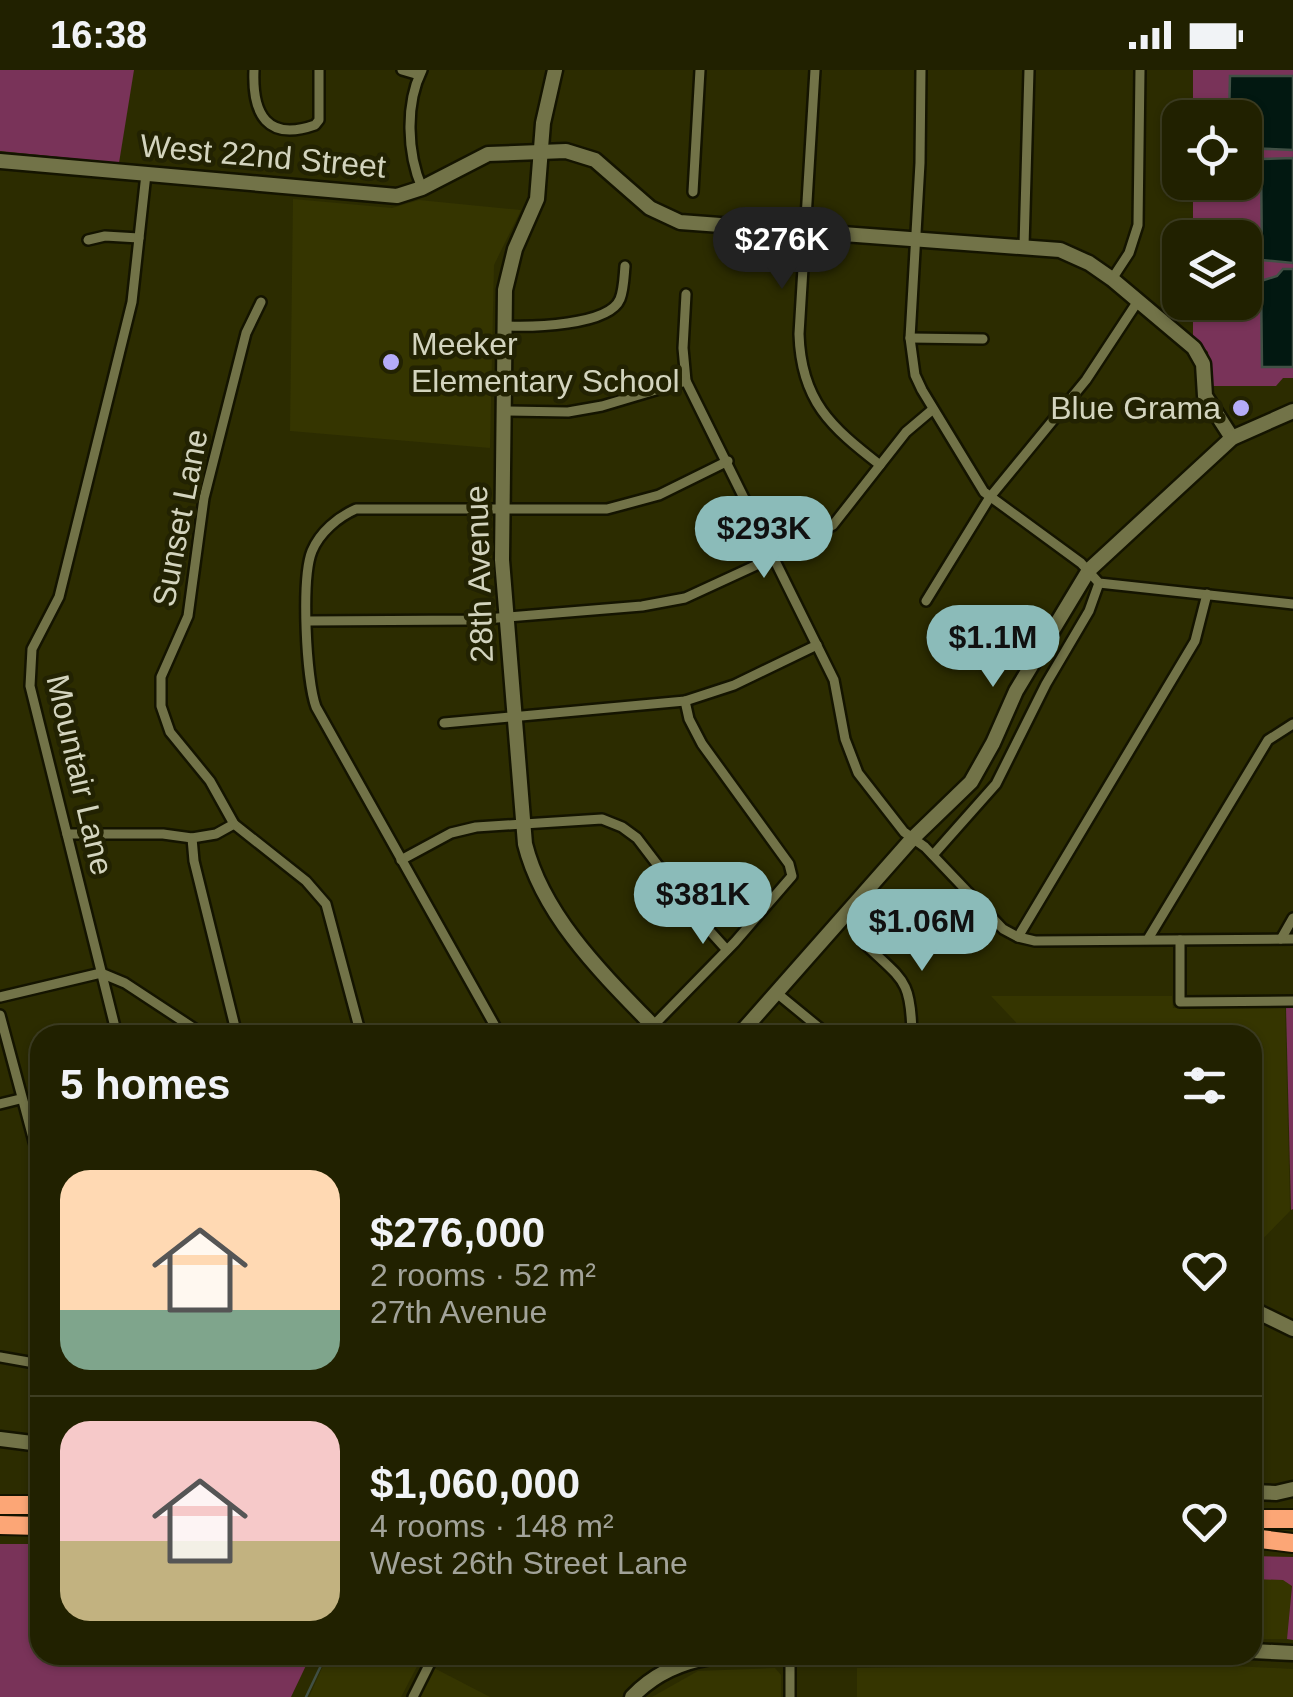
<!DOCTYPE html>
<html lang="en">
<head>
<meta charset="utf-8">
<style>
  :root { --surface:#212100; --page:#29290a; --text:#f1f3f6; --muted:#a2a399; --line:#3e3e22; --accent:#8bbbb9 }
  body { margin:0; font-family:Arial,sans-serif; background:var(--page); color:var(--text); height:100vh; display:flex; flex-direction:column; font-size:38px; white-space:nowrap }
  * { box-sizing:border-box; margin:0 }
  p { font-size:32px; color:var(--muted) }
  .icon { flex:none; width:55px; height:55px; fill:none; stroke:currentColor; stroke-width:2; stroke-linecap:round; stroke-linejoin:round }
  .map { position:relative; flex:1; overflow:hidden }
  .sheet { position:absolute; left:30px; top:955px; width:1232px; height:640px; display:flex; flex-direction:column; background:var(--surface); border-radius:30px; box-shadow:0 2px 8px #0004,0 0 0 2px var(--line) }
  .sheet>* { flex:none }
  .tools { position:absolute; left:1162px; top:30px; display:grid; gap:20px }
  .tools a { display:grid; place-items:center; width:100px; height:100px; border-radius:20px; background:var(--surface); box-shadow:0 2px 8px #0004,0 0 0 2px var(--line); font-size:50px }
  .price { position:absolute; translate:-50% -85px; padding:0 22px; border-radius:35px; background:var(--accent); color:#111; font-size:32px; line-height:65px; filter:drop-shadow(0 2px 5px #0008) }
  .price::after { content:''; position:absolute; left:50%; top:60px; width:30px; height:22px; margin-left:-15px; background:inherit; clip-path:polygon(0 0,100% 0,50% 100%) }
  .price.selected { background:#222; color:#fff }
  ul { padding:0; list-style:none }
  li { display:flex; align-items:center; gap:30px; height:250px; padding:0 30px }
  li+li { border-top:2px solid var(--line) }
  li span { display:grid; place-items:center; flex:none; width:280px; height:200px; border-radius:30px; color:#555 }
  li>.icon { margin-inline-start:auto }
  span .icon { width:120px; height:120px; fill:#fffc; stroke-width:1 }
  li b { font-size:42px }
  h2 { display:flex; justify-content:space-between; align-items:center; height:120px; padding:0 30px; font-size:42px }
  .status { display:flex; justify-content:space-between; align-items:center; height:70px; padding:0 50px; background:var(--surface); direction:ltr }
  .status svg { height:28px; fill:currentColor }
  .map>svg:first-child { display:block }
</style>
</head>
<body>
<div class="status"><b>16:38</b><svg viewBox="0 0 49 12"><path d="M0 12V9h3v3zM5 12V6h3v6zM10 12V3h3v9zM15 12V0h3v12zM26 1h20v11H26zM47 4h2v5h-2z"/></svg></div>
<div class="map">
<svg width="1293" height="1627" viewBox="0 0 1293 1627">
  <rect width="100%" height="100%" fill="#2c2c00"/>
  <g fill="#353500">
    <path d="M293,129l99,9 27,-8 102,10 -27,55 -4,183 -200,-17z"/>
    <path d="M991,926h181l1,12 112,-1 5,204 -37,38 -1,-214h-224z"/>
    <path d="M1252,1509h31l9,7 -5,53h-34z"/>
    <path d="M328,1585h95l-22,42h-92z"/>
    <path d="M1195,1594l98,5v28h-436v-29z"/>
    <path d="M434,1598l56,29h-70z"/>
    <path d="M775,1598l6,7v22h-129l46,-26z"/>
  </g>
  <g fill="#793359">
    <path d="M0,0h134l-15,93 -119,-12z"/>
    <path d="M1193,0h100v6h-63l-1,41 -36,1z"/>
    <path d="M1245,78l48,2v8l-32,1 2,101 30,3v6h-10l-6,7 -16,5 1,85 31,1v11h-10l-7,8h-66l-2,-34 -15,-15v-34l52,-1v-64l-52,-1v-54l52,-1z"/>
    <path d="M1293,936v203l-2,1 -5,-203z"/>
    <path d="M0,1474h40v111h271l-20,42h-291z"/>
    <path d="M1253,1486l40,1v83l-6,-1 5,-53 -9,-6 -30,-1z"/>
  </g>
  <g fill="#021811" stroke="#415045" stroke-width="2.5">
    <path d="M1230,6h63v74l-48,-2v-30l-16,-1z"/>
    <path d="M1293,88v105l-31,-3 -1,-101z"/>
    <path d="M1283,199h10v98h-31l-1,-86 16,-5z"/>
  </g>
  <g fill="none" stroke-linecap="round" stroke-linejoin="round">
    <path stroke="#415045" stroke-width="2.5" d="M306,1627l20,-42"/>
    <defs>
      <g id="street">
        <path d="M254,0c-2,44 13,72 61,55l4,-5v-50"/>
        <path d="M402,0l17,5"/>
        <path d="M422,0c-17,34 -15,83 0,118"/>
        <path d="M815,0l-16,264c2,67 32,93 81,131"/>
        <path d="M921,0l-1,93 -10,175 5,37 7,15 62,102 97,71 18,20 194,21"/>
        <path d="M693,122l7,-122"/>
        <path d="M88,170l17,-4 34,2"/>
        <path d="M1024,176l5,-176"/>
        <path d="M1112,209l17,-26 9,-28 2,-155"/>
        <path d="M686,224l-3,54 3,33 148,299 11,59 13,34 46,59 21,15 78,82 15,8 17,4 258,-2"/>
        <path d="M261,232l-15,31 -42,165 -16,118 -27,61v29l9,26 40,49 24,43 72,57 20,23 35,131"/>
        <path d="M505,256c25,1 104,0 115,-27 4,-10 4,-23 5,-33"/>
        <path d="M910,268l73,1"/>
        <path d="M503,341l65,1 34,-6 84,-25"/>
        <path d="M926,531l64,-104 96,-117 52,-79"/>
        <path d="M308,551l165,-1 169,-14 43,-8 89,-41 59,-32 73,-93 26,-22"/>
        <path d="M444,653l241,-22 49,-16 83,-40"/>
        <path d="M67,764h96l29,4 24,-4 18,-10"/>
        <path d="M192,768l2,23 43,174"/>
        <path d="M933,785l63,-71 50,-100 43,-73 10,-28"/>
        <path d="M401,790l50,-27 25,-6 126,-8 20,8 15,11 61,80 29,32"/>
        <path d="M1018,867l177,-296 12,-47"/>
        <path d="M1148,869l120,-199 25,-16"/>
        <path d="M1281,869l12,-21"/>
        <path d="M1180,870v62l113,-1"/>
        <path d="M864,873c39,38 47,35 48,92"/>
        <path d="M778,924l50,41"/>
        <path d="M0,927l101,-24 24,10 79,52"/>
        <path d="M0,945l40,149"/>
        <path d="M117,965l-87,-349 2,-37 27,-52 73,-295 14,-128"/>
        <path d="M500,965l-184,-328c-10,-27 -15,-129 -4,-156 8,-19 26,-34 44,-42h251l52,-14 69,-34"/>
        <path d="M644,965l91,-93 57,-66 -3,-12 -87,-120 -13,-25 -4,-18"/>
        <path d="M0,1034l20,-5"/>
        <path d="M0,1287l40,7"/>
        <path d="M790,1586v41"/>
        <path d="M413,1627l21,-42"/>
      </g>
      <g id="secondary">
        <path d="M555,0l-12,53 -6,76 -22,50 -10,41 -3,270 23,284c19,76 84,136 137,191"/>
        <path d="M0,91l397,35 25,-8 66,-34 78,-3 29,9 55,48 30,14 380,28 29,13 23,16 82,69 9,16 2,32 27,42"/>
        <path d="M739,965l173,-196 59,-57 22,-39 23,-52 73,-121 143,-132 61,-27"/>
        <path d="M1252,1239l41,20"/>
        <path d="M0,1369l40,5"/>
        <path d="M1252,1422l24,1 17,-4"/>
        <path d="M1252,1581l41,2"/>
        <path d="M632,1627c54,-58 137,-41 209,-42"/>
      </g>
      <g id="highway">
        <path d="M0,1435h40"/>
        <path d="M1252,1449h41"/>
        <path d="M0,1455l40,1"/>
        <path d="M1252,1468l41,5"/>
      </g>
    </defs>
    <use href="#street" stroke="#141400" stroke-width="14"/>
    <use href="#secondary" stroke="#141400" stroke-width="19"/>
    <use href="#highway" stroke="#141400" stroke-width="22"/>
    <use href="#street" stroke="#727348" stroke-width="9"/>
    <use href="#secondary" stroke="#727348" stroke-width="14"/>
    <use href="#highway" stroke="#fca676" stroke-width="18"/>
  </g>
  <g fill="#b5acf8" stroke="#222202" stroke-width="4">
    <circle cx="391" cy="292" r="10"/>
    <circle cx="1241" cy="338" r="10"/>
  </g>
  <g text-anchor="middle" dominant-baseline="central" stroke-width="9" stroke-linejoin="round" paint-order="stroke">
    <g font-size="32" fill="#d3d4be" stroke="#222202">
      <text transform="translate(263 86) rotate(5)">West 22nd Street</text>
      <text transform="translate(180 448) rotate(-79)">Sunset Lane</text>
      <text transform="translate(479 504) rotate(-92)">28th Avenue</text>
      <text transform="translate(80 705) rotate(77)">Mountair Lane</text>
    </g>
    <g font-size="32" fill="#d3d4be" stroke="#222202" text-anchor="start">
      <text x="411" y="274">Meeker<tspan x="411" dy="37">Elementary School</tspan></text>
      <text x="1221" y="338" text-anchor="end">Blue Grama</text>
    </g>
  </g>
</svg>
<div class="tools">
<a><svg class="icon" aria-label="locate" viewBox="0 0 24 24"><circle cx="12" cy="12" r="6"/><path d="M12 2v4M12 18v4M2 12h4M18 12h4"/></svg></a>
<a><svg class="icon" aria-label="layers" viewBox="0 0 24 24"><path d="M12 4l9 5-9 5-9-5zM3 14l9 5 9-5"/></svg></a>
</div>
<b class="price selected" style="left:782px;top:222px">$276K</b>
<b class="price" style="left:764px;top:511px">$293K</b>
<b class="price" style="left:993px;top:620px">$1.1M</b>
<b class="price" style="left:703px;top:877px">$381K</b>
<b class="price" style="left:922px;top:904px">$1.06M</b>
<section class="sheet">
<h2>5 homes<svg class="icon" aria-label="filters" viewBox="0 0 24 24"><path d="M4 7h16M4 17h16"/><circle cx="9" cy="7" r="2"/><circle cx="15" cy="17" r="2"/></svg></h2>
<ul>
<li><span style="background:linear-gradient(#ffd9b3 70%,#7fa58c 0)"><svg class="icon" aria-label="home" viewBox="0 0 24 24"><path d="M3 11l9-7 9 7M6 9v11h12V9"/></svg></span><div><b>$276,000</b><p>2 rooms · 52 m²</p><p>27th Avenue</p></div><svg class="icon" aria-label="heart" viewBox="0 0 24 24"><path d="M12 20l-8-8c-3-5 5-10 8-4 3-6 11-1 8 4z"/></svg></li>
<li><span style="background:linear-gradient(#f6c9c9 60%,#c2b280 0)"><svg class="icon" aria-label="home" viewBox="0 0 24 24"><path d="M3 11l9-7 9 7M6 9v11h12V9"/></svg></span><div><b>$1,060,000</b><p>4 rooms · 148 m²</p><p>West 26th Street Lane</p></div><svg class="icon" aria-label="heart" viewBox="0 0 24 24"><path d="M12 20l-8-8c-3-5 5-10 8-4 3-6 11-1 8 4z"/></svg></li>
</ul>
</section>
</div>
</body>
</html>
